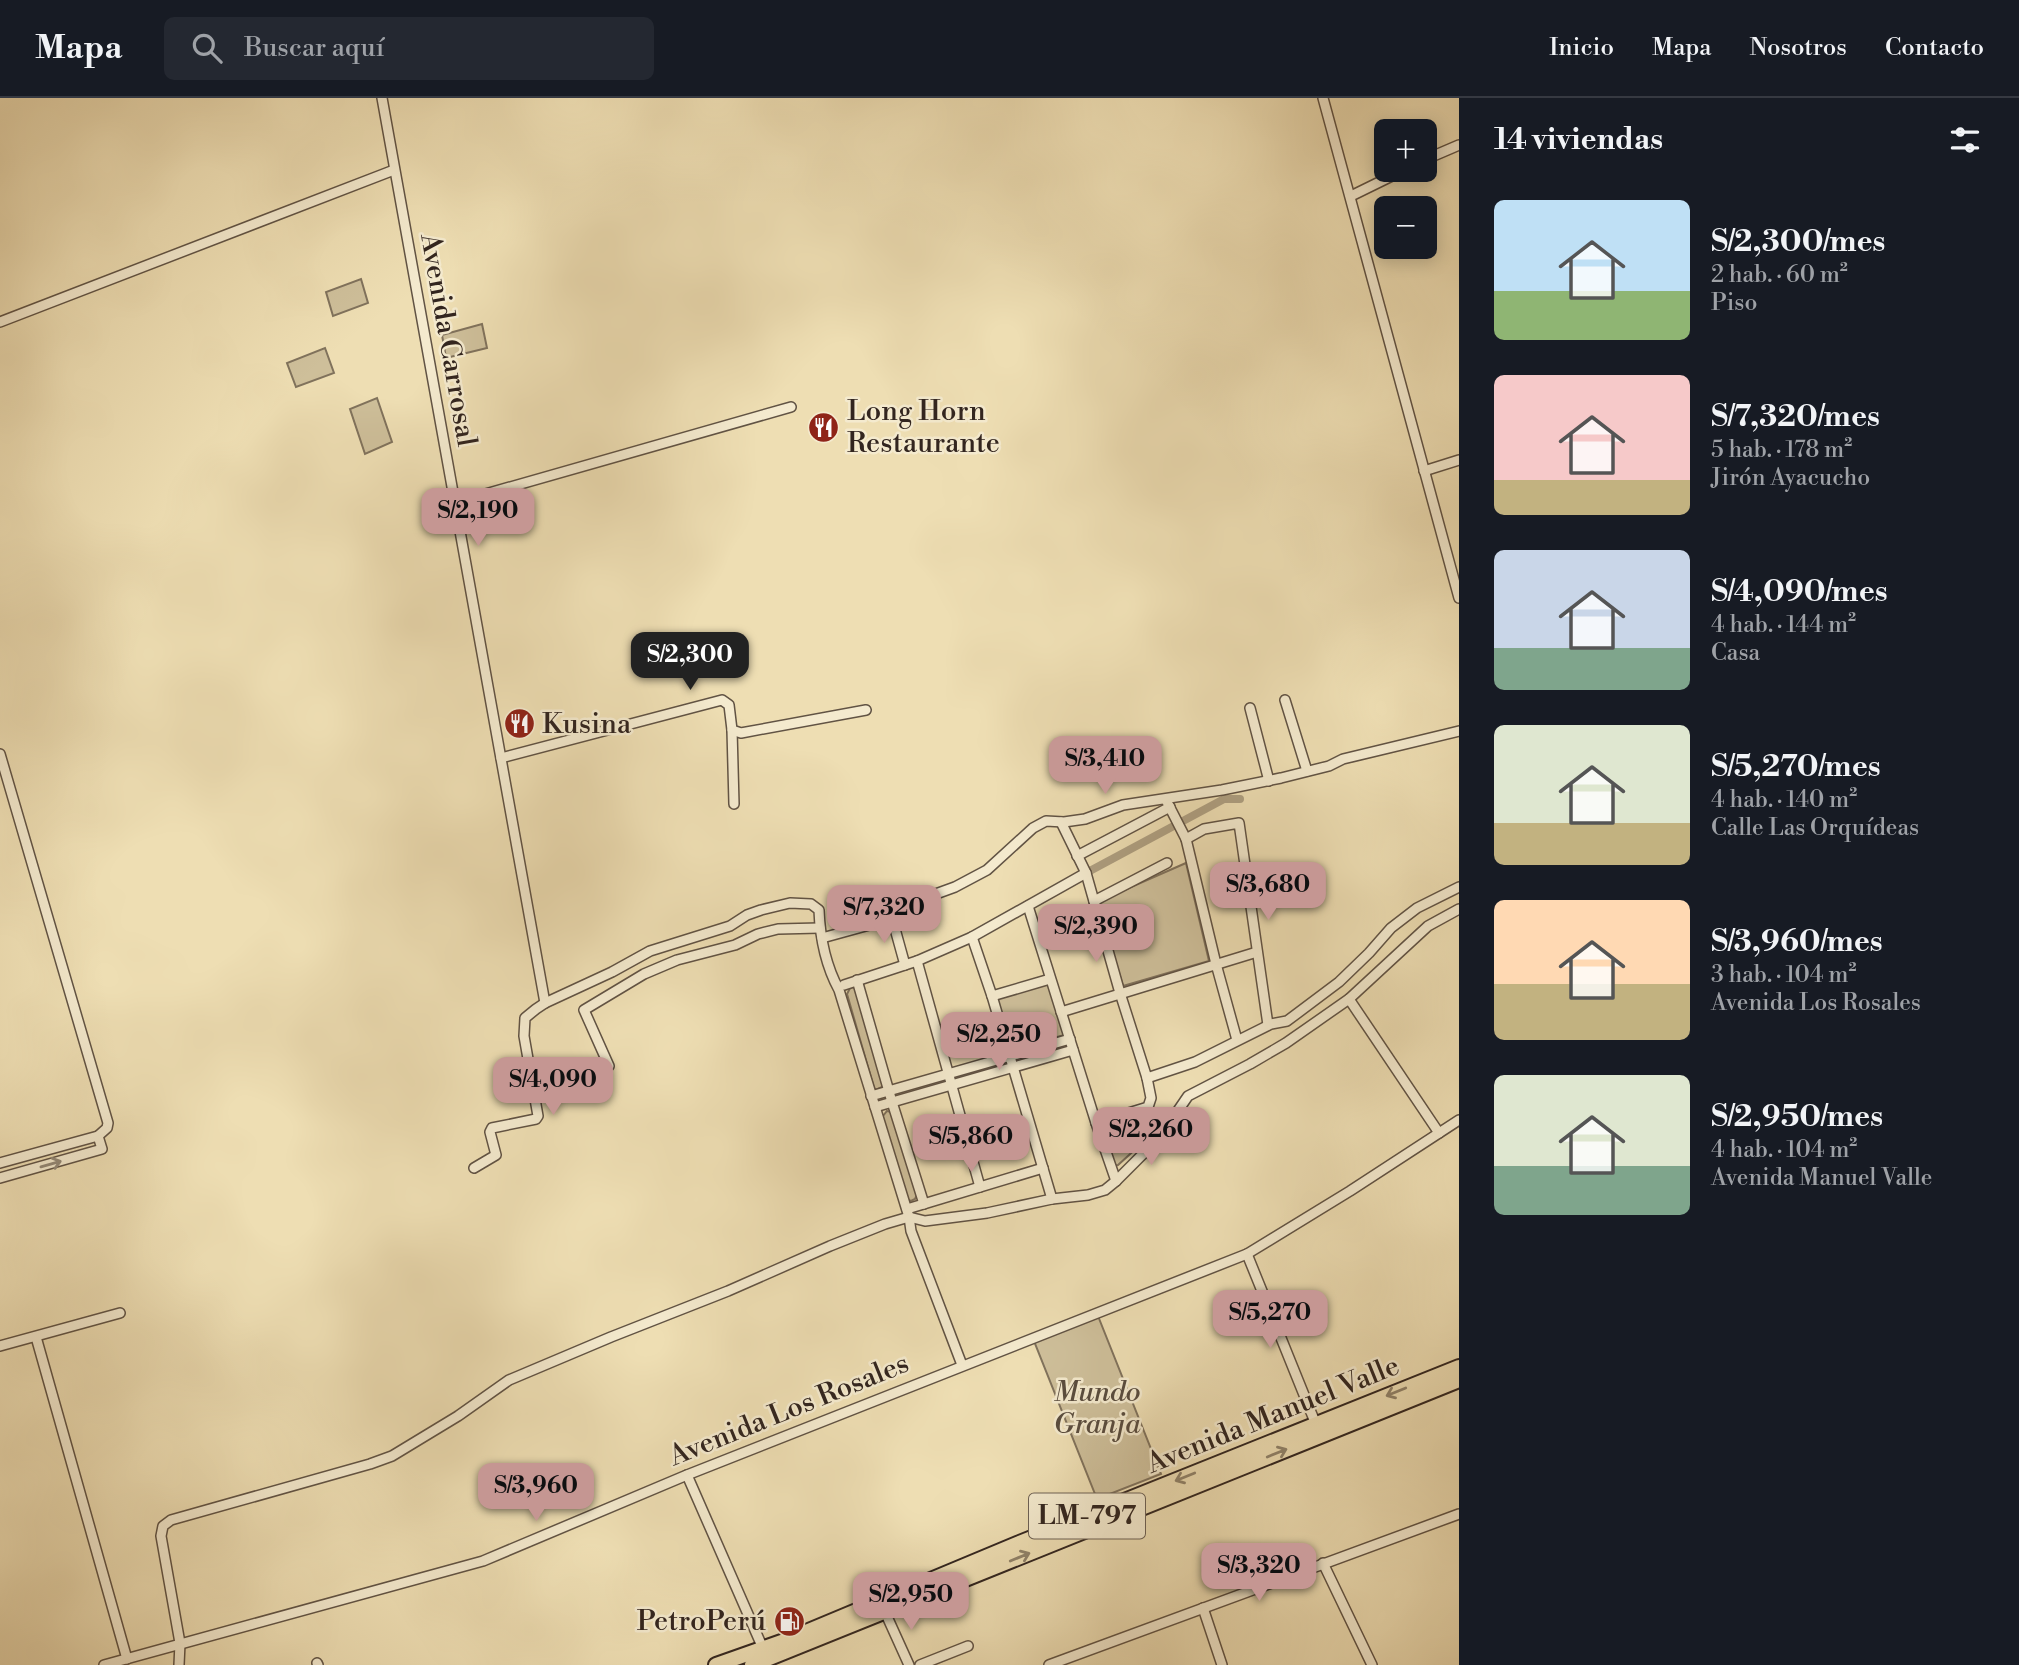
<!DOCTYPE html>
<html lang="es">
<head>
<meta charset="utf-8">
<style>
  :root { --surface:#171b24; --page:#242831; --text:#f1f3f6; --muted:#9ea1a6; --line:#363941; --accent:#c59692 }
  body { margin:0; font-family:"Libre Bodoni",serif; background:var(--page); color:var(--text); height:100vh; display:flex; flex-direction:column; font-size:26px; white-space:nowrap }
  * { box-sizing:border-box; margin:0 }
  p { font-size:23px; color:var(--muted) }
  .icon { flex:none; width:38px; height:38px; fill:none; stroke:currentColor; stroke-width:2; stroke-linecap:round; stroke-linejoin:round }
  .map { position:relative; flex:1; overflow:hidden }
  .sheet { display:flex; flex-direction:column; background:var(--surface); width:560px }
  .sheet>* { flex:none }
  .tools { position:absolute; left:1374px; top:21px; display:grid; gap:14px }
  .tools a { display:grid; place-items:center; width:63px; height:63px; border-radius:10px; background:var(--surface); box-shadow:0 4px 18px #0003; font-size:35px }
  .price { position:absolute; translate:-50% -60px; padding:0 16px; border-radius:14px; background:var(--accent); color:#111; font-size:23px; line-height:46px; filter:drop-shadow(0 2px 4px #0008) }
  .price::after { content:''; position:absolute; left:50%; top:42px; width:21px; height:16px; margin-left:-10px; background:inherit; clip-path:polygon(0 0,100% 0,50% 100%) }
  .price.on { background:#222; color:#fff }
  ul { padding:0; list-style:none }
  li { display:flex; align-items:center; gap:21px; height:175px; padding:0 35px }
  li span { display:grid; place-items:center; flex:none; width:196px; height:140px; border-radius:10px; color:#555 }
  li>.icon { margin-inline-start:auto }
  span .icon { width:84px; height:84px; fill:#fffc; stroke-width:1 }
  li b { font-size:30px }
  h2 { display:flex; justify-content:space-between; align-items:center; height:84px; padding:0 35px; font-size:30px }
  header { display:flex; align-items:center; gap:42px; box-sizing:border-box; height:98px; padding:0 35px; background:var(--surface); border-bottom:2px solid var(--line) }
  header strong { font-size:33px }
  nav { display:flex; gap:38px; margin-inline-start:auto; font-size:24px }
  .search { width:490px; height:63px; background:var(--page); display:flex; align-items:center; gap:18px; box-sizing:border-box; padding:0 24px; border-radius:10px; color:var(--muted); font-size:26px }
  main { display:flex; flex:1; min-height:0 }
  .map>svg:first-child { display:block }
</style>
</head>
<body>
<header>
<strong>Mapa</strong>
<div class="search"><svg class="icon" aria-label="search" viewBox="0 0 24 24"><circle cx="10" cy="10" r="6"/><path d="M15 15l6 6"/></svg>Buscar aquí</div>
<nav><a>Inicio</a><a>Mapa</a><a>Nosotros</a><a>Contacto</a></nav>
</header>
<main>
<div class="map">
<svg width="1459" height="1567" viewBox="0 0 1459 1567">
  <rect width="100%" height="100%" fill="#eedeb3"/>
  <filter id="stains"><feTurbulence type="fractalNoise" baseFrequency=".00286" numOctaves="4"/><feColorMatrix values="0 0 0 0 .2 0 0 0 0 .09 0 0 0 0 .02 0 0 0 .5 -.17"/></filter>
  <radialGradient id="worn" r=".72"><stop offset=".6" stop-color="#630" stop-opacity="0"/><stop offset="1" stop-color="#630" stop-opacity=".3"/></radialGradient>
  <g fill="#cebf9a" stroke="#80725c" stroke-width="2">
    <path d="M361,181l7,24 -35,13 -7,-24z"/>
    <path d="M482,226l5,24 -41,10 -4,-23z"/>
    <path d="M325,250l9,25 -38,14 -9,-24z"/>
    <path d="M377,300l15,44 -27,12 -15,-45z"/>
    <path d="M1186,765l23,98 -86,25 -25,-82 1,-3z"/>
    <path d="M1048,884l16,53 -52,15 -16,-52z"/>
    <path d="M853,889l2,1 29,98 -8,4 -2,-2 -27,-94 3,-6z"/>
    <path d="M887,1013l4,1 26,83 -2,4 -4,2 -5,-2 -23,-76v-7z"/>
    <path d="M1147,1014l-7,19 10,5 -32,29 -4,1 -12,-41z"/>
    <path d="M1098,1218l63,158 -64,25 -63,-158z"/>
  </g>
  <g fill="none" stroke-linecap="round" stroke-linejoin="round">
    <path stroke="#ae9f81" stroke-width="8" d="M1086,775l138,-74h16"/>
    <defs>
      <g id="minor">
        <path d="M382,0l163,905"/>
        <path d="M1323,0l136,500"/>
        <path d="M1424,62l35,-15"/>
        <path d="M1351,98l53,-26"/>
        <path d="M0,224l394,-152"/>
        <path d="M1424,373l35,-11"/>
        <path d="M454,405l337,-96"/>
        <path d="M1285,602l22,71"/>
        <path d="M1250,610l19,73"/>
        <path d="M732,632l2,74"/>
        <path d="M0,656l108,369 -1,5 -9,8 -98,27"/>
        <path d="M501,660l221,-58 7,5 3,25 9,3 125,-23"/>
        <path d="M1166,702l20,39 30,125 21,76"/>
        <path d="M1061,724l25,51 34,120 27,85 4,20 -3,9 -52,16"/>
        <path d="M1186,741l18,-10 35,-6 29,202"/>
        <path d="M1077,758l93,-49"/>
        <path d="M1094,803l73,-38"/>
        <path d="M911,805l44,-16 32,-17 46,-42 13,-7 18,1 21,-3 38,-14 99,-15 59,-12 48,-12 14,-7 116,-28"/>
        <path d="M1028,808l68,217 20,58"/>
        <path d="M892,820l13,47"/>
        <path d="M972,839l20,59 60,203"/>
        <path d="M822,840l91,-25"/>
        <path d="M917,863l63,226"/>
        <path d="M857,882l35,122 32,102"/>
        <path d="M844,887l73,-24 55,-24 114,-64"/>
        <path d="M992,898l58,-17"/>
        <path d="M1349,901l90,134"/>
        <path d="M1061,914l196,-60"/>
        <path d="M609,968l-25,-56 60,-36 33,-14 58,-15 23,-11 20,-5 42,-1"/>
        <path d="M1147,980l48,-16 76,-38 16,-3 52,-39 30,-29 22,-25 26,-20 42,-21"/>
        <path d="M871,998l199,-57"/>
        <path d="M875,1009l198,-57"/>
        <path d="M474,1070l22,-13 -6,-23 2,-4 44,-9 2,-3 -14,-80 1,-18 11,-9 9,-6 67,-31 38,-21 80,-25 17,-11 14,-5 29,-7 21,1 8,6c1,27 7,56 20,80l70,227 2,14 51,134"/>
        <path d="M0,1080l102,-29 -4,-13"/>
        <path d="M907,1111l136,-41"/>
        <path d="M1247,1156l70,173"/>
        <path d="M36,1239l91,322"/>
        <path d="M0,1248l120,-33"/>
        <path d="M687,1377l78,178"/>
        <path d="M1323,1465l49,102"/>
        <path d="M1203,1510l19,57"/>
        <path d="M885,1514l24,53"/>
        <path d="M317,1565l1,2"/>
        <path d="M104,1567l379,-104 204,-86 560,-221 103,-63 109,-71"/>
        <path d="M179,1567l1,-22 -19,-107 2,-10 8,-6 199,-56 22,-8 66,-40 51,-36 102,-43 117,-46 102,-45 55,-22 24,-7 16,4 62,-8 65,-14 36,-4 17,-5 11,-9 44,-44 28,-41 62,-32 36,-21 63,-44 79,-73 31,-17"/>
        <path d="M920,1567l48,-19"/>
        <path d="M1049,1567l410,-151"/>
      </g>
      <g id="primary">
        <path d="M716,1567l71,-25 230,-96 442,-177"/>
        <path d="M752,1567l707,-285"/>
      </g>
    </defs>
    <use href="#minor" stroke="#615344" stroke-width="12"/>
    <use href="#primary" stroke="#32251f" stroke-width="18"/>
    <use href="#minor" stroke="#f4eace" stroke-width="9"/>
    <use href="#primary" stroke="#eedeb3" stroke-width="14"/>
  </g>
  <defs><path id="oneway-shaft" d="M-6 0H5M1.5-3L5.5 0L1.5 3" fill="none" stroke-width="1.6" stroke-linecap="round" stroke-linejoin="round" transform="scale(1.75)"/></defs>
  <use stroke="#938876" href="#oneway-shaft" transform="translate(51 1066) rotate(-16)"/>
  <g stroke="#908269">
    <use href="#oneway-shaft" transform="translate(1396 1294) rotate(158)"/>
    <use href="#oneway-shaft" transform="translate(1277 1355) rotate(-22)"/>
    <use href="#oneway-shaft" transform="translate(1185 1379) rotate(158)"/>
    <use href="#oneway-shaft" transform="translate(1020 1459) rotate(-22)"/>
  </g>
  <defs>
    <symbol id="restaurant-disc" viewBox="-11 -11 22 22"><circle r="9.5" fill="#8f2418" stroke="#f4eace"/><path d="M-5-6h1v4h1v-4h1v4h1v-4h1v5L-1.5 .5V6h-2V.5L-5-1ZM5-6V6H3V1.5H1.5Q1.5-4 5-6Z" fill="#fff"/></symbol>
    <symbol id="fuel-disc" viewBox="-11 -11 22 22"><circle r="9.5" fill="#8f2418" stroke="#f4eace"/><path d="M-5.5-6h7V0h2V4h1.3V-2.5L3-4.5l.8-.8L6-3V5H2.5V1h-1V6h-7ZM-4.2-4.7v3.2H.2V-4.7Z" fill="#fff"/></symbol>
  </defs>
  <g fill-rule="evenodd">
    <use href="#restaurant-disc" x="806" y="312" width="35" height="35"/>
    <use href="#restaurant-disc" x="502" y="608" width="35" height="35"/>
    <use href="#fuel-disc" x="772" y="1506" width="35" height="35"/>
  </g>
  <g text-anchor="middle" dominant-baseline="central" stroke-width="5" stroke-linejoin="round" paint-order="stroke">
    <rect fill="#f4eace" stroke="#6c6054" stroke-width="2" x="1029" y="1395.5" width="116" height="45" rx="5"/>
    <g font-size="26" font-weight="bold" fill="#32251f">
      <text x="1087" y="1418">LM-797</text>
    </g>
    <g font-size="28" fill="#32251f" stroke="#f4eace">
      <text transform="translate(448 242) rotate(80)">Avenida Carrosal</text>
      <text transform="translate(789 1312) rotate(-22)">Avenida Los Rosales</text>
      <text transform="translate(1273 1317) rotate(-22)">Avenida Manuel Valle</text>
    </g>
    <g font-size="28" fill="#32251f" stroke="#f4eace" text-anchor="start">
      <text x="847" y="313">Long Horn<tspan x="847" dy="32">Restaurante</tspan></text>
      <text x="542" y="626">Kusina</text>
      <text x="766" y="1523" text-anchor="end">PetroPerú</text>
    </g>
    <g font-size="28" font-style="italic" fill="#594c3e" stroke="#f4eace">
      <text x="1097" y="1294">Mundo<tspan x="1097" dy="32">Granja</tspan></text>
    </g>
  </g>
  <rect width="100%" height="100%" filter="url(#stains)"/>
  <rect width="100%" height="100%" fill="url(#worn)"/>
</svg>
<div class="tools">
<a>+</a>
<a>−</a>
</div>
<b class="price" style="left:478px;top:450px">S/2,190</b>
<b class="price on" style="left:690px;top:594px">S/2,300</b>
<b class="price" style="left:1105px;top:698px">S/3,410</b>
<b class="price" style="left:1268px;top:824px">S/3,680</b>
<b class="price" style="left:884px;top:847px">S/7,320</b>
<b class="price" style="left:1096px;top:866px">S/2,390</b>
<b class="price" style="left:999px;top:974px">S/2,250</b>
<b class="price" style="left:553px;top:1019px">S/4,090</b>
<b class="price" style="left:1151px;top:1069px">S/2,260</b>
<b class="price" style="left:971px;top:1076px">S/5,860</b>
<b class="price" style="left:1270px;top:1252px">S/5,270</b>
<b class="price" style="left:536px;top:1425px">S/3,960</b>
<b class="price" style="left:1259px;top:1505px">S/3,320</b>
<b class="price" style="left:911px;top:1534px">S/2,950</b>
</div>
<section class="sheet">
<h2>14 viviendas<svg class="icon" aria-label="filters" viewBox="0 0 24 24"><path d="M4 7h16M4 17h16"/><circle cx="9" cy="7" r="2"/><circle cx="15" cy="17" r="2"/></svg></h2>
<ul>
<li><span style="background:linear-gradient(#bfe0f5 65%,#8fb573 0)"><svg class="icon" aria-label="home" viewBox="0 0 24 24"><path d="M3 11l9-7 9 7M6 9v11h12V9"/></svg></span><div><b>S/2,300/mes</b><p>2 hab. · 60 m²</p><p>Piso</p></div></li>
<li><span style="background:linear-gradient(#f6c9c9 75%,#c2b280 0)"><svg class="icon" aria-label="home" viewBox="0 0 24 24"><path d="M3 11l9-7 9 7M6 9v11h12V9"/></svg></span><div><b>S/7,320/mes</b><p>5 hab. · 178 m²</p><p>Jirón Ayacucho</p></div></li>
<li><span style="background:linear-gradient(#c9d6e8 70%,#7fa58c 0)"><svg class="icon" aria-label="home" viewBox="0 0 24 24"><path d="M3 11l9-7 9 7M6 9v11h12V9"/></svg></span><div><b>S/4,090/mes</b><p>4 hab. · 144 m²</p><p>Casa</p></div></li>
<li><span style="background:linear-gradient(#dfe7d0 70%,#c2b280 0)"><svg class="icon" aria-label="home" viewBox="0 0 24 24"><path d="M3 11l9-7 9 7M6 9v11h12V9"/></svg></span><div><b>S/5,270/mes</b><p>4 hab. · 140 m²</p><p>Calle Las Orquídeas</p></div></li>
<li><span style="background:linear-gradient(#ffd9b3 60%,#c2b280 0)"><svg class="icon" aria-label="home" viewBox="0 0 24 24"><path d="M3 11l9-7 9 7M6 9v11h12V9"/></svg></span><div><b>S/3,960/mes</b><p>3 hab. · 104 m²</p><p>Avenida Los Rosales</p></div></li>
<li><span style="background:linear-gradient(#dfe7d0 65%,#7fa58c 0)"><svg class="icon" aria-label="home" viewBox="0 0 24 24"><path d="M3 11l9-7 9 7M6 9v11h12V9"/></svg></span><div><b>S/2,950/mes</b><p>4 hab. · 104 m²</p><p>Avenida Manuel Valle</p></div></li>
</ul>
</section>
</main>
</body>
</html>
